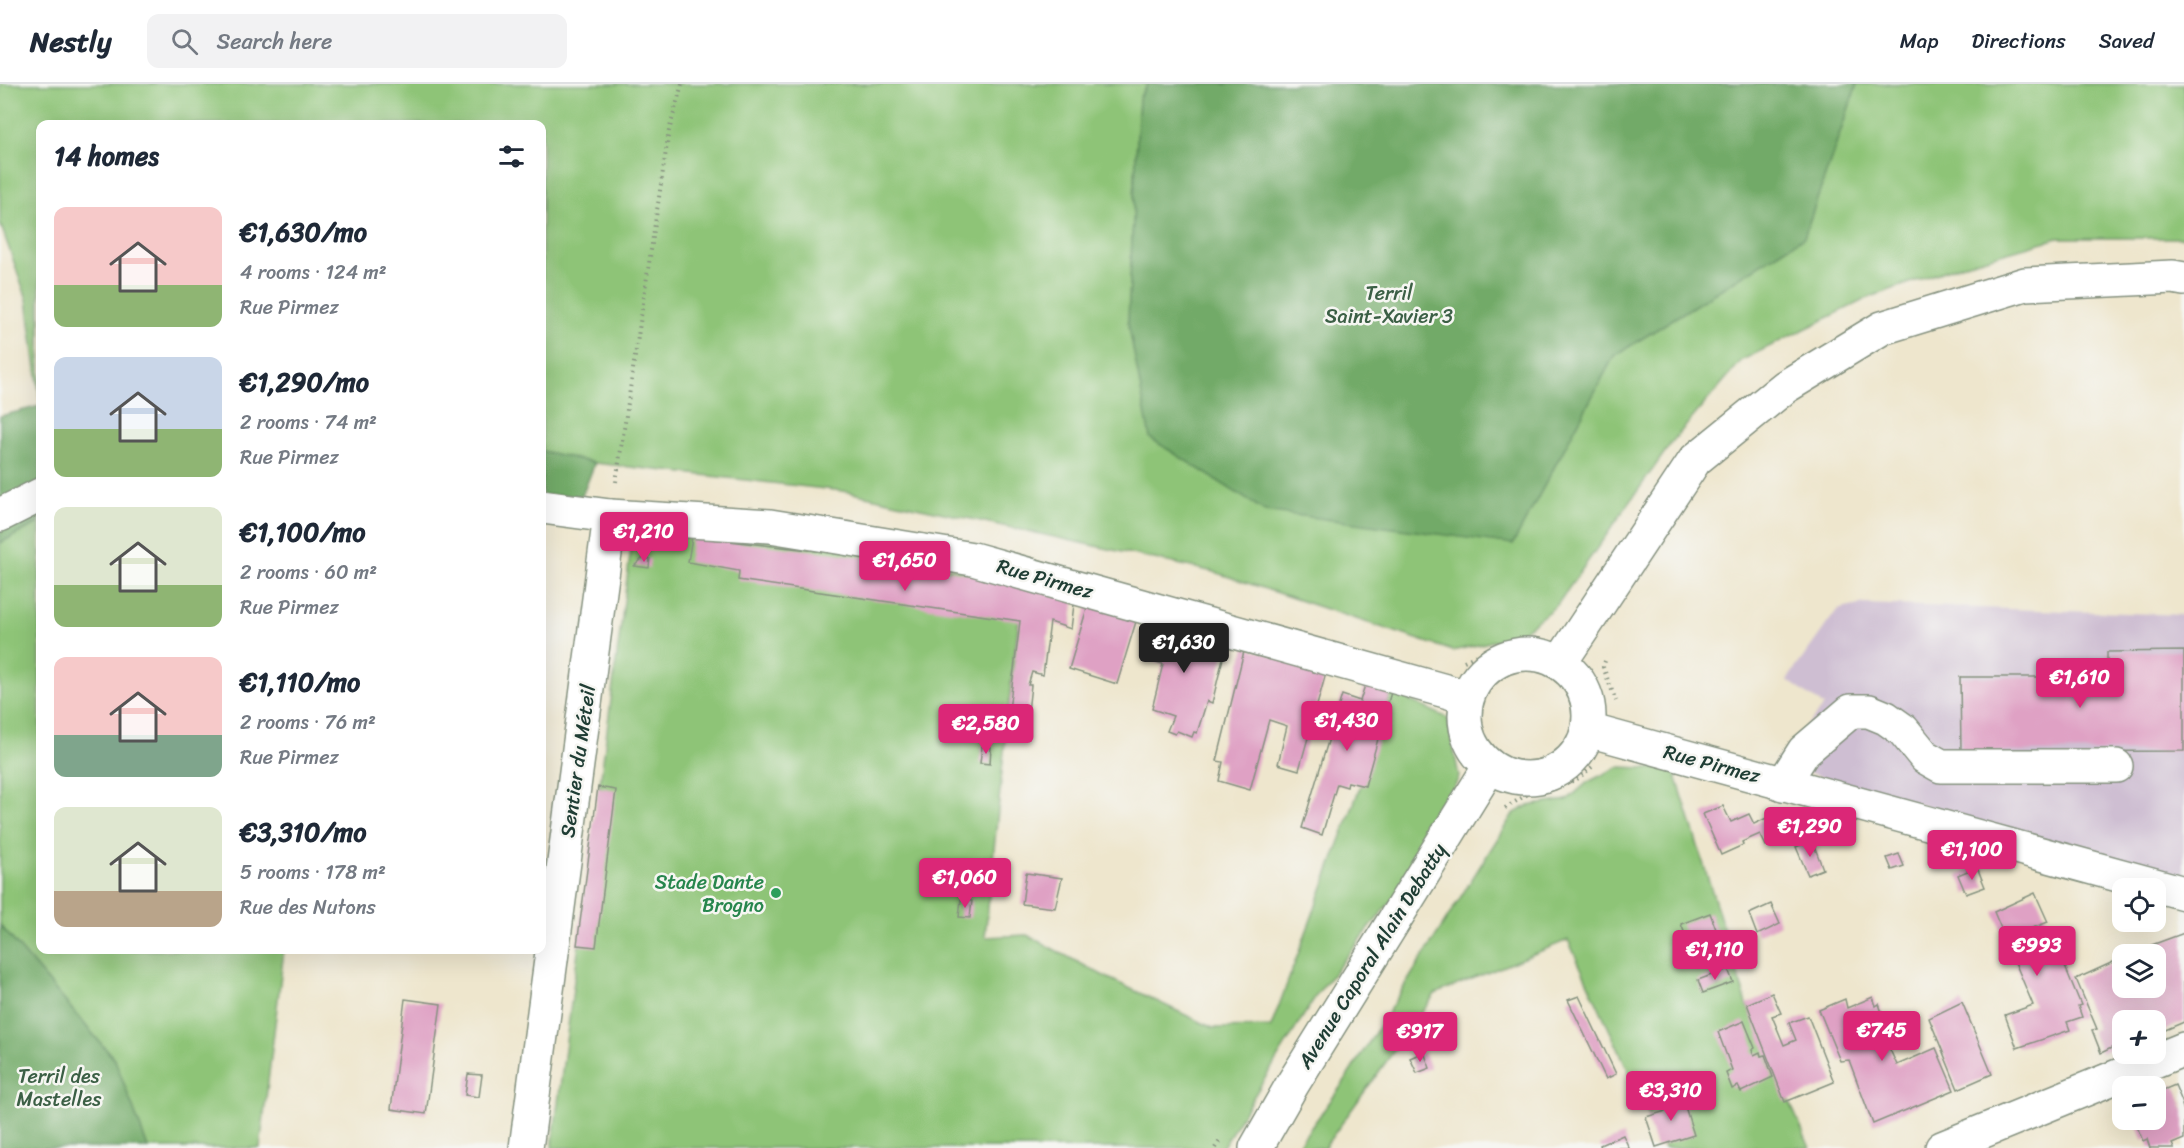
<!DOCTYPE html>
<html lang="en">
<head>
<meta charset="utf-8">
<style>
  :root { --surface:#fff; --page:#f2f2f3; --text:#1f2937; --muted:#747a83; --line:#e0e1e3; --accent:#db2777 }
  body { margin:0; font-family:Sriracha,sans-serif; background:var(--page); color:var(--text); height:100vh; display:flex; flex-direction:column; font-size:22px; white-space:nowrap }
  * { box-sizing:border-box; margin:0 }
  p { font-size:20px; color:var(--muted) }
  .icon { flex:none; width:33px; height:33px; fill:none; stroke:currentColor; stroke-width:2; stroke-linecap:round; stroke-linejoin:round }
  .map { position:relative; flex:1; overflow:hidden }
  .side { position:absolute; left:36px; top:36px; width:510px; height:834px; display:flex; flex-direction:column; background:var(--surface); border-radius:12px; box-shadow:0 6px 24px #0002 }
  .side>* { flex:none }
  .fabs { position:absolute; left:2112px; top:794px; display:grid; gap:12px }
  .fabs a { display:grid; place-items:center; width:54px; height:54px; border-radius:12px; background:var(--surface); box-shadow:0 6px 24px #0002; font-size:30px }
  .price { position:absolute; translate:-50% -51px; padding:0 14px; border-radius:6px; background:var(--accent); color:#fff; font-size:20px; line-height:39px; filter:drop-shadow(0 2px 3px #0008) }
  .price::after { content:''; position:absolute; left:50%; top:36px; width:18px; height:14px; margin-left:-9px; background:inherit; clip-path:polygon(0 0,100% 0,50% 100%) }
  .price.on { background:#222; color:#fff }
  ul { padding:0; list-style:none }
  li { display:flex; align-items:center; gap:18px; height:150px; padding:0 18px }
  li span { display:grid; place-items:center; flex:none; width:168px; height:120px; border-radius:12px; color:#555 }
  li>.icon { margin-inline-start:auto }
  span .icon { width:72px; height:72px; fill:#fffc; stroke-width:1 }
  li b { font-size:26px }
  h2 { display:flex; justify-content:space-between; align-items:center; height:72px; padding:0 18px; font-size:26px }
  header { display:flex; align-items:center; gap:36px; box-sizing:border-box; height:84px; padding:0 30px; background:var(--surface); border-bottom:2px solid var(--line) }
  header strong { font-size:28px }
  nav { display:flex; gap:33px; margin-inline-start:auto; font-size:21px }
  .search { width:420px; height:54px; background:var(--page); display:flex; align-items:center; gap:15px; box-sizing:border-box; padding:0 21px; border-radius:12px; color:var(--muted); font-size:22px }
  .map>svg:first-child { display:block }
</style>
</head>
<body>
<header>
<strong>Nestly</strong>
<div class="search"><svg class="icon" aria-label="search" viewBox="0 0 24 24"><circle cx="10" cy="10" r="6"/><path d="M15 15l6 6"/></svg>Search here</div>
<nav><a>Map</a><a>Directions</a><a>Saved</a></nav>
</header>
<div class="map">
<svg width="2184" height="1064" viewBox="0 0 2184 1064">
  <rect width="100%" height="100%" fill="#f6f6f2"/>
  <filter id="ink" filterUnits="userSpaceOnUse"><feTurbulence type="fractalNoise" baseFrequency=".0167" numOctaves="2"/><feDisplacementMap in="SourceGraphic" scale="12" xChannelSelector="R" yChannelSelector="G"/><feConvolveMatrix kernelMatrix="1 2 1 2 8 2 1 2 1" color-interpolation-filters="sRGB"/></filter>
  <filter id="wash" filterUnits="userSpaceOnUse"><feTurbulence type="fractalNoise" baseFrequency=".008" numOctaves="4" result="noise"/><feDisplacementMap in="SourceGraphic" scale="24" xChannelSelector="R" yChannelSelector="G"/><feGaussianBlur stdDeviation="1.35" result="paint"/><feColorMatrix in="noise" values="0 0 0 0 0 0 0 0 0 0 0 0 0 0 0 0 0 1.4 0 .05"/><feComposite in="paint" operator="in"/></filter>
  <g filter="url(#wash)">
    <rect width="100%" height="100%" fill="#eee6cd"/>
    <path fill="#cebed2" d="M1863,520l321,11v265l-410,-117 50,-57 -37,-26 50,-70z"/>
    <g fill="#8ec477" stroke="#568056" stroke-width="1.5">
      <path d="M0,0h1148l-9,15 -11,223 385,222 101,-188 190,-119 53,-153h327v154h-126l-97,27 -91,32 -128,63 -70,82 -115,163 -39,30 -65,16 -239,-79 -371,-81 -248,-28 -53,-12v-327h-502v276l-13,-101 -27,-76z"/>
      <path d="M689,437l335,60 -12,93 -27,263 42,-2 77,41 109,52 58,-1 105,-283 15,-52 57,26 11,59 -47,98 -95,119 -95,154h-670l79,-600z"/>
      <path d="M40,438v428h244l-24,198h-112l-33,-88 -115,-135v-382z"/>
      <path d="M1618,683l56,2 73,235 63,144h-146l-96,-208 -133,54 -111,154h-28l46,-63 171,-271 14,-8 40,-6 21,-18z"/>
    </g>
    <g fill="#72aa68" stroke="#48744e" stroke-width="1.5">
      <path d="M1148,0h709l-53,153 -190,119 -101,188 -248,-33 -115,-73 -22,-116 11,-224z"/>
      <path d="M40,322v116l-40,21v-127z"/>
      <path d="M542,367l53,12 -13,33 -40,-1z"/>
      <path d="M0,841l115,135 33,88h-148z"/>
    </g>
    <g id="blocks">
      <g fill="#dfa1c4">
        <path d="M692,453l144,16 189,29 50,14 -4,33 -21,-7 -7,53 -11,-3 -4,13h3l-3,27 -19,-2 11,-89 -282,-41 1,-9 -51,-9z"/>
        <path d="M643,474l7,1 -1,9 -15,-2z"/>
        <path d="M1089,517l49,14 -21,69 -48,-15z"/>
        <path d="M1155,535l72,23 -15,61 -5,-2 -10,32 -3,-1 -2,5 -15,-6 -2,3 -8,-3 6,-15 -21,-7 11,-45 -20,-6z"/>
        <path d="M1245,563l81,26 -27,97 -21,-6 9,-38 -18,-6 -19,70 -31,-9 4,-19 -6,-1z"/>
        <path d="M2184,567v100l-223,1 -1,-75h147v-25z"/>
        <path d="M1365,601l26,7 -26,94 -17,-4 -1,5 -10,-3 -15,51 -20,-7 40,-133 18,6z"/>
        <path d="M982,662l9,1 -1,17 -10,-1z"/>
        <path d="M598,703l18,3 -20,157 -19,-2z"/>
        <path d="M1723,722l8,16 18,-8 5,10 19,-9 10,23 -17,8 -6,-12 -18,8 1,3 -22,10 -18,-41z"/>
        <path d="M1812,756l11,29 -15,6 -12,-28z"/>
        <path d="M1899,770l5,12 -12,4 -5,-12z"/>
        <path d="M1977,783l8,20 -19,7 -8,-19z"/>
        <path d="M1026,789l36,5 -7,30 -33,-4z"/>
        <path d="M2035,809l13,29 -21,8 8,19 3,2 18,-6 25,60 -3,1 4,11 -15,5 3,8 -53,18 -12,-33 28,-10 -39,-93z"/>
        <path d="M961,815l11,2 -2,17 -11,-1z"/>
        <path d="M1771,820l9,20 -23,11 -8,-21z"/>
        <path d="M1710,829l14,38 -28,11 -15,-38z"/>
        <path d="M2184,849v89l-28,12v-14h-34v23l-21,10 -9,-23 5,-1 -21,-50 46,-21v29h34v-15l2,-1 -2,-17h-4l-3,-8z"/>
        <path d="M1728,885l5,13 -30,11 -5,-13z"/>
        <path d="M1772,909l9,20 -9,3 12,29 12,-5 -7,-17 19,-7 26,66 -49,20 -38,-98z"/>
        <path d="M1579,912l37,78 -10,5 -38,-79z"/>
        <path d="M1873,913l3,9 3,-2 8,23 -6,3 16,35 39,-17 18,42 -81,34 -24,-64 -9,1 -21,-51 26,-11 2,9z"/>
        <path d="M405,915l36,5 -15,110 -35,-5z"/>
        <path d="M1962,918l30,72 -34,15 -29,-71z"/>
        <path d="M1744,937l11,27 -3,2 2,5 6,-3 1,4 4,-1 8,22 -32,15 -3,-6 -6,3 -6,-16 6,-3 -14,-38z"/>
        <path d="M1424,968l6,16 -13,5 -7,-15z"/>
        <path d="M468,990l14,1 -3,22 -14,-2z"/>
        <path d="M2175,1001l8,19 -1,1 2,6v28l-12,5 2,4h-24l-3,-9 -4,2 -7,-17 7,-2 -2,-3h15v-26z"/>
        <path d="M1677,1011l5,2 12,38 -38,12 -10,-30 20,-6 -4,-11z"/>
        <path d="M1623,1051l6,13h-28l-1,-3z"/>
      </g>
    </g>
  </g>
  <g filter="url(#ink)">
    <use href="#blocks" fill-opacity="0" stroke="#869280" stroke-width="1.5"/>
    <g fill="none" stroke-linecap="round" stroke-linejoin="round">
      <defs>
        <g id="minor">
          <path d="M542,423l68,9 160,10 203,33 494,138"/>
          <path d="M0,431l40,-20"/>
          <path d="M1588,646l596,163"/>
          <path d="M1783,700l21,-33 47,-40h18l17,7 17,12 22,27 16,9h175"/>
          <path d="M526,1064l84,-632"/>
          <path d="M1942,1064l242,-99"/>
        </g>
        <g id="major">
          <circle cx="1527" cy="632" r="62"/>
          <path d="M1560,579l135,-203 90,-73 97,-59 143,-44 148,-7 11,2"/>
          <path d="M1256,1064l36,-63 198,-319"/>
        </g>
      </defs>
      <use href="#minor" stroke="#869280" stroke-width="36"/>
      <use href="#major" stroke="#869280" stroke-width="36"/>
      <g stroke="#869280" stroke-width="4" stroke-dasharray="1.5 4.5" stroke-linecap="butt">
        <path d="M616,398l53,-351 13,-47"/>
        <path d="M1464,577l24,-11 46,-11"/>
        <path d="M1605,577l-2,6 13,34"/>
        <path d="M1451,644l9,23"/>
        <path d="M1505,724l23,-14 48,-14 16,-13"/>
        <path d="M1215,1064l6,-9"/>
      </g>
      <use href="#minor" stroke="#fff" stroke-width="33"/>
      <use href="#major" stroke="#fff" stroke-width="33"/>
    </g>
  </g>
  <circle fill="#2e9e5b" stroke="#f6f6f2" stroke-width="2" cx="776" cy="809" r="6"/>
  <g text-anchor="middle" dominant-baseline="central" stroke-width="5" stroke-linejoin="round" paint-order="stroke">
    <g font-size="20" fill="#3b5f45" stroke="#f6f6f2">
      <text x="1389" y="209">Terril<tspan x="1389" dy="23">Saint-Xavier 3</tspan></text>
      <text x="59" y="992">Terril des<tspan x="59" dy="23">Mastelles</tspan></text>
    </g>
    <g font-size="20" fill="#1f3d34" stroke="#f6f6f2">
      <text transform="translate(1045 495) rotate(16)">Rue Pirmez</text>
      <text transform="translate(578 677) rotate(-82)">Sentier du Méteil</text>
      <text transform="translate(1712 680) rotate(15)">Rue Pirmez</text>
      <text transform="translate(1372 872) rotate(-58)">Avenue Caporal Alain Debatty</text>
    </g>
    <g font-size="20" fill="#27864d" stroke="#f6f6f2" text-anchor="end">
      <text x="764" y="798">Stade Dante<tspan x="764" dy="23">Brogno</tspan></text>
    </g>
  </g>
</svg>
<div class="fabs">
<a><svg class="icon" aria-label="locate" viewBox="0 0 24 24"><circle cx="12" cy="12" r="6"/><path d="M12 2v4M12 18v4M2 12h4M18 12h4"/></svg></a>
<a><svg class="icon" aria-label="layers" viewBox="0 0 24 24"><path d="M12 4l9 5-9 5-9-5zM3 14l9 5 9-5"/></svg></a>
<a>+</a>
<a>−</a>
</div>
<b class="price" style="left:644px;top:479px">€1,210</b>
<b class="price" style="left:905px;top:508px">€1,650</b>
<b class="price on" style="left:1184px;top:590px">€1,630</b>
<b class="price" style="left:2080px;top:625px">€1,610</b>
<b class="price" style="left:1347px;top:668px">€1,430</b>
<b class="price" style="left:986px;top:671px">€2,580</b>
<b class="price" style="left:1810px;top:774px">€1,290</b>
<b class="price" style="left:1972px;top:797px">€1,100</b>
<b class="price" style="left:965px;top:825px">€1,060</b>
<b class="price" style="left:2037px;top:893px">€993</b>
<b class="price" style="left:1715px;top:897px">€1,110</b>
<b class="price" style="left:1882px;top:978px">€745</b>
<b class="price" style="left:1420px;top:979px">€917</b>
<b class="price" style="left:1671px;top:1038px">€3,310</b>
<section class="side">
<h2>14 homes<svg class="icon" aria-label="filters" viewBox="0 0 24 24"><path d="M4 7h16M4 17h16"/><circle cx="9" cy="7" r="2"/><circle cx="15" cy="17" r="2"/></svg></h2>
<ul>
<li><span style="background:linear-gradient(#f6c9c9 65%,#8fb573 0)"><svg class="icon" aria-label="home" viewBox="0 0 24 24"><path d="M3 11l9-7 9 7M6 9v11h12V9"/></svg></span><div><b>€1,630/mo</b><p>4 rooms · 124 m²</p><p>Rue Pirmez</p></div></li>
<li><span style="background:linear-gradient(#c9d6e8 60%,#8fb573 0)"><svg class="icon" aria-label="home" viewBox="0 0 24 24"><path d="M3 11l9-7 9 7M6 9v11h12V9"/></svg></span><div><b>€1,290/mo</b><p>2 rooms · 74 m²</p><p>Rue Pirmez</p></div></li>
<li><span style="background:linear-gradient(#dfe7d0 65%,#8fb573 0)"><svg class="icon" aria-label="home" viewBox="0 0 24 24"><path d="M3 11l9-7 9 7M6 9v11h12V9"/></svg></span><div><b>€1,100/mo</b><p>2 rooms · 60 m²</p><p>Rue Pirmez</p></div></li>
<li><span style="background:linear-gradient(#f6c9c9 65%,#7fa58c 0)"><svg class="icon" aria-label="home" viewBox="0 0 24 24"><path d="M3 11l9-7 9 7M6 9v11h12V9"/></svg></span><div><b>€1,110/mo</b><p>2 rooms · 76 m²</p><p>Rue Pirmez</p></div></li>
<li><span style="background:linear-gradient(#dfe7d0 70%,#b9a48a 0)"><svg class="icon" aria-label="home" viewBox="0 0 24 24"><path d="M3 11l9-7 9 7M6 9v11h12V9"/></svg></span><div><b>€3,310/mo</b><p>5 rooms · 178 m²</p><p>Rue des Nutons</p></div></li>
</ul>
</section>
</div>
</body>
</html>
